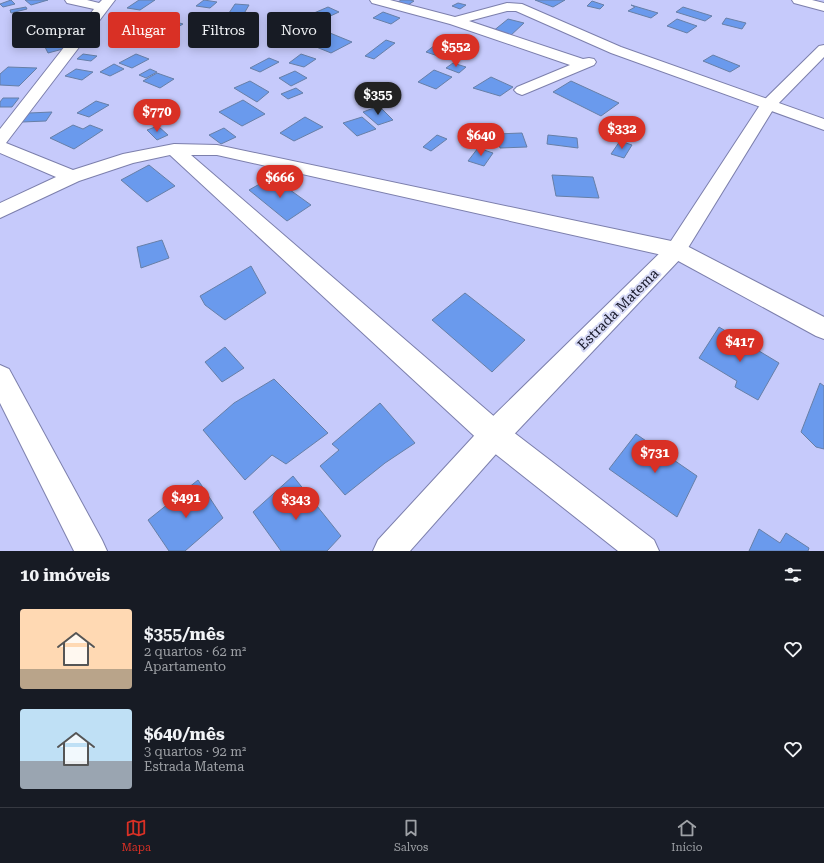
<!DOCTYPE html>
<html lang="pt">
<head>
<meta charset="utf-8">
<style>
  :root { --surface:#171b24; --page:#242831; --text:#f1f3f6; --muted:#9ea1a6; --line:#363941; --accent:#d93025 }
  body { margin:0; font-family:"Roboto Serif",serif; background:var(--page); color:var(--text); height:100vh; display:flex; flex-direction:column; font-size:15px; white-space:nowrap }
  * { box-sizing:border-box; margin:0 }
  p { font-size:13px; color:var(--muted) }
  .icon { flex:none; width:22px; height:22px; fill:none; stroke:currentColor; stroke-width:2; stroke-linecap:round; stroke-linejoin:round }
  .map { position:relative; height:551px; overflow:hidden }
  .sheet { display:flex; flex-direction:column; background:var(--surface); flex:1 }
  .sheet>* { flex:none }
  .hud { position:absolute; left:12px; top:12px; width:400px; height:36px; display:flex; gap:8px }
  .price { position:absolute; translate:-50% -34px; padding:0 9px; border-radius:14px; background:var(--accent); color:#fff; font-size:13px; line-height:26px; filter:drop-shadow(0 1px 2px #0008) }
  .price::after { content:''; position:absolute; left:50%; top:24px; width:12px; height:9px; margin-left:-6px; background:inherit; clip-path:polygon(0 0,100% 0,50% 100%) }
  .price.current { background:#222; color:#fff }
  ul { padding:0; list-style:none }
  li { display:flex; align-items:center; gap:12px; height:100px; padding:0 20px }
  li span { display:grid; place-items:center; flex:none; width:112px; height:80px; border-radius:4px; color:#555 }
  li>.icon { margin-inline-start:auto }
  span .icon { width:48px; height:48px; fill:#fffc; stroke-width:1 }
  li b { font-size:17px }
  h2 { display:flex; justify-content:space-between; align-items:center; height:48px; padding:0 20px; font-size:17px }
  .pill { padding:0 14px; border-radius:4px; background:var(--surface); box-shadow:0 2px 10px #0003; font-size:14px; line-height:36px }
  .pill.current { background:var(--accent); color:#fff }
  .menu { display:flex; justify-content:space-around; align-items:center; height:56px; border-top:1px solid var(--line); background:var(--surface); font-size:11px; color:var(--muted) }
  .menu a { display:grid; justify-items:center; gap:2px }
  .menu .current { color:var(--accent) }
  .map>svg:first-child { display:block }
</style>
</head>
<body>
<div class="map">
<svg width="824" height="551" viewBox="0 0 824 551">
  <rect width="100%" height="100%" fill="#c6cafb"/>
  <g fill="#6a9aed" stroke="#677fa7">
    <path d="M11,0l4,4 -12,3 -3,-3z"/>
    <path d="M25,0h23l-17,5z"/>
    <path d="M139,0h16l-15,10 -13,-2z"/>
    <path d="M204,0l13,2 -7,6 -14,-2z"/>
    <path d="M401,0h9l4,1 -6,4 -10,-3z"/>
    <path d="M535,0h30l-12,7z"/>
    <path d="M592,1l12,4 -4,4 -13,-3z"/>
    <path d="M458,3l8,2 -6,4 -8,-3z"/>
    <path d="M235,4l14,1 -7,12 -15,-1z"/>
    <path d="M631,5l27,8 -7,5 -23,-7 7,-4z"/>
    <path d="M26,7l1,2 -16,4 -1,-3z"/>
    <path d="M328,7l11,5 -13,6 -12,-5z"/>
    <path d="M683,7l29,9 -7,5 -29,-9z"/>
    <path d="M383,12l17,6 -9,6 -18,-6z"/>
    <path d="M80,18l2,5 -19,5 -2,-5z"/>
    <path d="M726,18l20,5 -4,6 -20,-5z"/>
    <path d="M508,19l16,4 -15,14 -17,-5z"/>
    <path d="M677,19l20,7 -10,7 -20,-7z"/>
    <path d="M176,22l7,2 -12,7 -7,-2z"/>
    <path d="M204,26l9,1 -6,6 -9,-1z"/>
    <path d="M250,30l8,4 -10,5 -9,-3z"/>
    <path d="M167,33l6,5 -15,5 -7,-5z"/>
    <path d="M330,33l22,9 -21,11 -22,-9z"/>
    <path d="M386,40l9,3 -21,16 -9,-3z"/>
    <path d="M59,41l4,8 -15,4 -4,-8z"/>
    <path d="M439,42l17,5 -12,11 -18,-6z"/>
    <path d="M83,54l14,2 -6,5 -14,-2z"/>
    <path d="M136,54l13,5 -17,9 -13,-5z"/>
    <path d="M301,54l15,5 -12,8 -15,-4z"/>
    <path d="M713,55l27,11 -10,6 -27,-11z"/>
    <path d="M269,58l10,4 -19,10 -10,-4z"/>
    <path d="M453,63l13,4 -7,6 -13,-5z"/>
    <path d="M114,64l10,5 -14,7 -10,-4z"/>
    <path d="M8,67l29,1 -18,18 -19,-1v-11z"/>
    <path d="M76,69l17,3 -11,8 -17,-4z"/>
    <path d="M150,69l7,3 -11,6 -7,-3z"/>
    <path d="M434,70l18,7 -16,12 -18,-7z"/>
    <path d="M295,71l12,7 -16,8 -12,-8z"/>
    <path d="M157,73l17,6 -14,9 -17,-7z"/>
    <path d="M491,77l22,10 -13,9 -27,-8z"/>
    <path d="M250,81l19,11 -12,10 -23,-14z"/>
    <path d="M571,81l48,22 -18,13 -48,-24z"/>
    <path d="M296,88l7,5 -15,6 -7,-5z"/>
    <path d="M3,98h16l-7,9h-12v-5z"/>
    <path d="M243,100l22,14 -23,12 -23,-14z"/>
    <path d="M96,101l13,4 -20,12 -12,-4z"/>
    <path d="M160,105l13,5 -21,13 -12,-6z"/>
    <path d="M379,106l14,14 -15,5 -15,-13z"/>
    <path d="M52,112l-6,9 -24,1 7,-9z"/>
    <path d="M305,117l18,10 -29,14 -14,-8z"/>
    <path d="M362,117l14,12 -19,7 -14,-13z"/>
    <path d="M73,125l10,4 7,-4 13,5 -29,19 -24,-11z"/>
    <path d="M158,126l10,9 -11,5 -10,-10z"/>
    <path d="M224,128l12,9 -15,7 -12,-9z"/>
    <path d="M522,133l5,14 -27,1 -4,-14z"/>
    <path d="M437,135l10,4 -16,12 -8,-4z"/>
    <path d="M548,135l29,3 1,10 -31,-4z"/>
    <path d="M620,141l12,4 -8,13 -13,-4z"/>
    <path d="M478,148l15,5 -9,13 -16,-5z"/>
    <path d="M149,165l26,21 -28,16 -26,-22z"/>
    <path d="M552,175l41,2 6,21 -43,-2z"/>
    <path d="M272,177l39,28 -24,16 -38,-31z"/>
    <path d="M162,240l7,18 -28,10 -4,-21z"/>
    <path d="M251,266l15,27 -41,27 -20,-15 -5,-9z"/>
    <path d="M465,293l60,47 -33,32 -60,-52z"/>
    <path d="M719,327l60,36 -21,37 -23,-13 2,-6 -38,-23z"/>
    <path d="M225,347l19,21 -22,14 -17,-20z"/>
    <path d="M274,379l54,54 -42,31 -14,-9 -27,25 -42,-50 31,-27z"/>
    <path d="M820,383l4,3v63l-8,-2 -15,-15z"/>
    <path d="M380,403l35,40 -30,20 -40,32 -25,-29 19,-16 -7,-6z"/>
    <path d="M636,434l61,42 -20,41 -68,-48z"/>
    <path d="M293,476l48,60 -14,15h-46l-28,-39z"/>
    <path d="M198,480l25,38 -38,33h-16l-21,-31z"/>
    <path d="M759,529l21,14 6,-10 23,15 -1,3h-59z"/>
  </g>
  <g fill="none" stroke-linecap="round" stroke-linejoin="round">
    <defs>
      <g id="minor">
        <path d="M65,0h22l12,3 3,-3h13l-109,143 67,27 50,-16 51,-10 43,1 459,97 7,2 141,73v22l-8,-3 -145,-79 -454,-102h-26l313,270 150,115 5,11h-41l-134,-106 -314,-290 -37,8 -54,18 -79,37v-15l56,-26 -56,-24v-24l94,-120 -27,-6z"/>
        <path d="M370,0h20l65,17 52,-14 15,1 99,43 203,72v11l-213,-77 -95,-42h-9l-38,10 114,38 6,-1 5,1 2,3 -2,3 -67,28 -5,2 -5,-2 -3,-3 3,-3 53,-22 -120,-41 -78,-21z"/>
        <path d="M792,0h20l12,3v8l-30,-8z"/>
        <path d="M0,365l9,4 93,171 5,11h-33l-74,-148z"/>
      </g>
      <path id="tertiary" d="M824,45v12l-50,51 -91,148 -179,189 -94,106h-37l5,-11 106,-115 185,-181 93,-142 57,-56z"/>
    </defs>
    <use href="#minor" stroke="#7c7fac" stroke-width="2"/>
    <use href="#tertiary" stroke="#7c7fac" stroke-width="2"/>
    <use href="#minor" fill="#fff" fill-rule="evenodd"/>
    <use href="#tertiary" fill="#fff" fill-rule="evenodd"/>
  </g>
  <g text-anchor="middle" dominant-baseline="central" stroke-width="4" stroke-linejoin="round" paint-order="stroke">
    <g font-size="14" fill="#161728" stroke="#d6d9f6">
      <text transform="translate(618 309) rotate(-45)">Estrada Matema</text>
    </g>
  </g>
</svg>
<b class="price" style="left:456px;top:68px">$552</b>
<b class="price current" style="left:378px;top:116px">$355</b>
<b class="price" style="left:157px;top:133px">$770</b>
<b class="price" style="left:622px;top:150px">$332</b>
<b class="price" style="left:481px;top:157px">$640</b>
<b class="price" style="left:280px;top:199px">$666</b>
<b class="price" style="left:740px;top:363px">$417</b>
<b class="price" style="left:655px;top:474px">$731</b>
<b class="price" style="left:186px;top:519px">$491</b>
<b class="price" style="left:296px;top:521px">$343</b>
<div class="hud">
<a class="pill">Comprar</a>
<a class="pill current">Alugar</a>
<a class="pill">Filtros</a>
<a class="pill">Novo</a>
</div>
</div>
<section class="sheet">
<h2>10 imóveis<svg class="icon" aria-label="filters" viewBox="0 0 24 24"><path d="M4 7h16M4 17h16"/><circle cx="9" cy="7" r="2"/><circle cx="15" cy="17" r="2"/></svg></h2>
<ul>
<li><span style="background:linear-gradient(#ffd9b3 75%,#b9a48a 0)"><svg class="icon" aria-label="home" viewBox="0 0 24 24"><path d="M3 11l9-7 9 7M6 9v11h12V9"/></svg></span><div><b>$355/mês</b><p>2 quartos · 62 m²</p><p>Apartamento</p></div><svg class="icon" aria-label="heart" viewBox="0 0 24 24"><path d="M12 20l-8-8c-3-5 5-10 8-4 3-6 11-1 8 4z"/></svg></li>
<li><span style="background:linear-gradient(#bfe0f5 65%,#9aa5b1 0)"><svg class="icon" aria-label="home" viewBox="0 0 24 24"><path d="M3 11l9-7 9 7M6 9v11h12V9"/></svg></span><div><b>$640/mês</b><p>3 quartos · 92 m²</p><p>Estrada Matema</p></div><svg class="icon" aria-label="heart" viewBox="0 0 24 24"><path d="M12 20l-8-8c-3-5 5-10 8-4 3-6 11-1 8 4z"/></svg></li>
</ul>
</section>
<nav class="menu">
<a class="current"><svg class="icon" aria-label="map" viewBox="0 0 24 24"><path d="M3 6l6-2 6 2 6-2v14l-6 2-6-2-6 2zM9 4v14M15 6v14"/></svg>Mapa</a>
<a><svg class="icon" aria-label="saved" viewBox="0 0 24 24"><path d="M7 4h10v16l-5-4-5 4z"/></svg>Salvos</a>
<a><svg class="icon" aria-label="home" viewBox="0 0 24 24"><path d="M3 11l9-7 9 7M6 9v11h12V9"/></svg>Início</a>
</nav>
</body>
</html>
